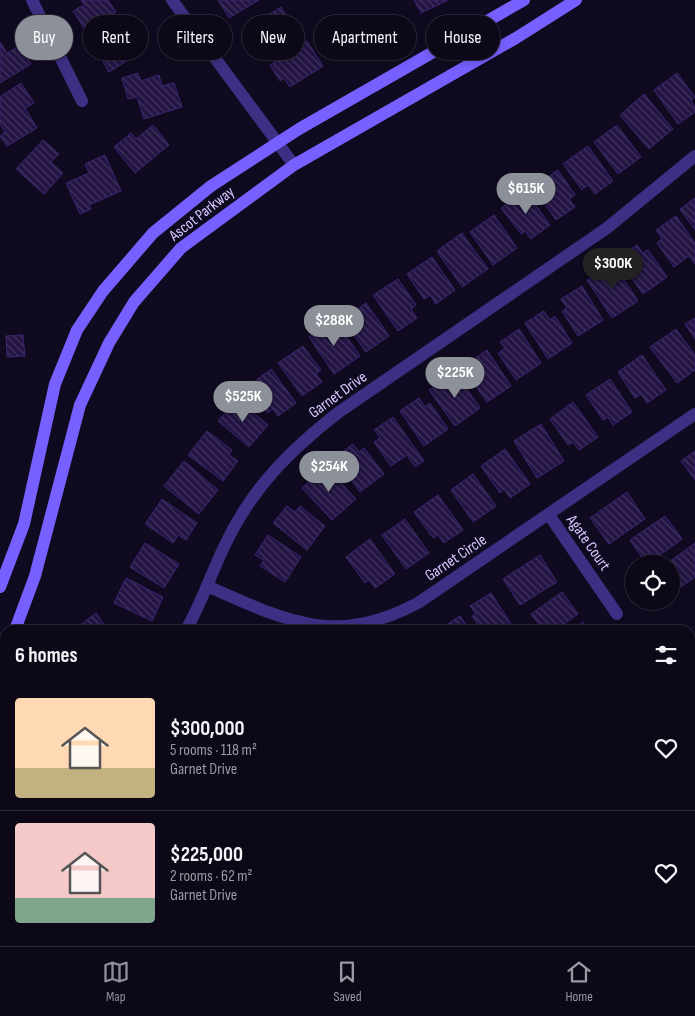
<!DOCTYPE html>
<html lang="en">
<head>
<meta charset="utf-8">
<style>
  :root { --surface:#0c0818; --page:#1a1625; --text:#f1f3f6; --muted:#9a9aa2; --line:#2c2937; --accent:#8c9099 }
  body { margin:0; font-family:"Sofia Sans Condensed",sans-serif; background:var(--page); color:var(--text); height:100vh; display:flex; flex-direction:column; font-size:19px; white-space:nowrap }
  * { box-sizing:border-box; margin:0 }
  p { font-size:16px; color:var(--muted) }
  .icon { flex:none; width:28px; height:28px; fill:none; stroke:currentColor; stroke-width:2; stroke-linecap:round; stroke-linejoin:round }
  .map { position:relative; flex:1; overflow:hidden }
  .details { position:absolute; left:0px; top:625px; width:695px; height:321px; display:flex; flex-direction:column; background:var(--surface); border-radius:15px 15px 0 0; box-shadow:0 2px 8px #0003,0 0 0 1px var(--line) }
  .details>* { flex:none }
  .banner { position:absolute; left:15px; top:15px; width:665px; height:45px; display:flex; gap:10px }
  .buttons { position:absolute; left:625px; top:555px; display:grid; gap:10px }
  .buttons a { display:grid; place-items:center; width:55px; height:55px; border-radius:50%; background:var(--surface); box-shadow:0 2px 8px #0003,0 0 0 1px var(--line); font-size:25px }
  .price { position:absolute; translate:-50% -42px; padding:0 11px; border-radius:18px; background:var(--accent); color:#fff; font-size:16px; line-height:32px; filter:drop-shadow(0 1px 2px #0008) }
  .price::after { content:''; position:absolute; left:50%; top:30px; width:15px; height:11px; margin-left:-8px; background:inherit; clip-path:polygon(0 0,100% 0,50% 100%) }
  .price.selected { background:#222; color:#fff }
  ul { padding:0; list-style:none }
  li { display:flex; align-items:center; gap:15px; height:125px; padding:0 15px }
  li+li { border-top:1px solid var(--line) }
  li span { display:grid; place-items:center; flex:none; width:140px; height:100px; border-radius:5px; color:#555 }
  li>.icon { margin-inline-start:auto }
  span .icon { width:60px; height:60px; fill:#fffc; stroke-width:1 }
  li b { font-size:21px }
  h2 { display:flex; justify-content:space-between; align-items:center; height:60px; padding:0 15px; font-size:21px }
  .chip { padding:0 18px; border-radius:22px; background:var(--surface); box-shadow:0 2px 8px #0003,0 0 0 1px var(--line); font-size:18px; line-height:45px }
  .chip.selected { background:var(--accent); color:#fff }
  .dock { display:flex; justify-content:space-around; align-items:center; height:70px; border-top:1px solid var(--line); background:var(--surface); font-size:14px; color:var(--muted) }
  .dock a { display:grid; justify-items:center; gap:2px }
  .dock .selected { color:var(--accent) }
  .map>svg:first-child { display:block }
</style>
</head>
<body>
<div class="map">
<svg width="695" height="946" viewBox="0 0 695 946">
  <defs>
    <pattern id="building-back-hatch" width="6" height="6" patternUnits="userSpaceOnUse" patternTransform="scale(1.25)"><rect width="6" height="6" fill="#231443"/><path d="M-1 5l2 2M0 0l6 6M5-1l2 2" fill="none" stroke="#42355f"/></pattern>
  </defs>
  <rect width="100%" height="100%" fill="#100a20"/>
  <g fill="url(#building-back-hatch)" stroke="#3c2371">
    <path d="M81,0h27l8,12 -30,19 -13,-20 11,-6z"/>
    <path d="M218,0h41l-30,18z"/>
    <path d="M414,0h34l-27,13z"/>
    <path d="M281,7l14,22 -37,24 -9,-14 8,-6 -5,-8z"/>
    <path d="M124,19l20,31 -35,22 -11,-19 10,-6 -8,-13z"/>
    <path d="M307,41l16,25 -33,21 -6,-9 -4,3 -10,-16z"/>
    <path d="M0,42l7,11 13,-7 11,18 -31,19z"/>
    <path d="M138,73l3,8 18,-6 3,11 12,-3 8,24 -38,12 -7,-22 -9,2 -6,-21z"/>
    <path d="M677,73l18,24 -4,4 4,6v5l-17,12 -24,-34z"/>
    <path d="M21,83l13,20 -9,5 12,20 -30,18 -7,-10 5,-4 -5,-8v-27z"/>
    <path d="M644,94l29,35 -24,20 -29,-34z"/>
    <path d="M153,125l16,20 -34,28 -21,-26 17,-14 5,6z"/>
    <path d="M617,125l24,32 -23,17 -24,-32z"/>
    <path d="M43,140l16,14 -8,8 12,11 -19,21 -28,-25z"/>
    <path d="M588,146l25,35 -18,13 -7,-9 -6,5 -19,-26z"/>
    <path d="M105,155l16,36 -32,14 2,4 -11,5 -14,-31 23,-10 -4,-9z"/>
    <path d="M558,170l17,25 -6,4 6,8 -19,13 -23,-33z"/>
    <path d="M525,190l25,35 -19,14 -6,-8 -4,3 -20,-26z"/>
    <path d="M695,198v32l-15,-21z"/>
    <path d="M494,215l23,33 -24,17 -23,-33z"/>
    <path d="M676,216l19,27v21l-6,-8 -15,11 -17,-24 5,-4 -6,-9z"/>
    <path d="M462,233l26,36 -26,18 -25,-36z"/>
    <path d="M637,245l6,8 5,-3 19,27 -24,17 -25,-35z"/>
    <path d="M432,257l23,33 -19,14 -6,-9 -6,4 -17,-25z"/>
    <path d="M613,263l25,38 -26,17 -25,-38z"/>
    <path d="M398,279l18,26 -5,4 6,9 -19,13 -25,-36z"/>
    <path d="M582,286l21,34 -25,16 -16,-25 5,-3 -6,-9z"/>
    <path d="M366,303l23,33 -23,16 -23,-32z"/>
    <path d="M544,311l6,9 5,-4 17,27 -24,16 -23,-36z"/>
    <path d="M695,318v21l-10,-15z"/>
    <path d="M334,319l26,37 -26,18 -25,-37z"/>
    <path d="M519,329l22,34 -25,17 -18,-27 7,-5 -5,-6z"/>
    <path d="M676,329l19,26v15l-18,13 -27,-36z"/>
    <path d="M23,335l2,21 -18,1 -1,-21z"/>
    <path d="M303,346l18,24 -5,4 6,8 -20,14 -24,-33z"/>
    <path d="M487,350l24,36 -24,16 -19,-27 5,-3 -6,-8z"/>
    <path d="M642,355l24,35 -19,13 -6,-9 -6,4 -17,-26z"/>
    <path d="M271,369l25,34 -18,13 -5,-7 -6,4 -20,-26z"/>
    <path d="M455,372l25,36 -25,18 -26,-36z"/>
    <path d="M610,379l22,33 -19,13 -5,-8 -5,3 -17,-25z"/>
    <path d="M419,398l6,9 5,-4 18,26 -24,17 -24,-35z"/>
    <path d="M237,399l31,26 -19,22 -31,-26z"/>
    <path d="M573,402l25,35 -19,13 -6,-8 -5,3 -18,-26z"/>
    <path d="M393,417l31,44 -9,6 -8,-12 -16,11 -17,-24 6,-4 -6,-8z"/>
    <path d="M541,424l23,37 -27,17 -23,-37z"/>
    <path d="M207,431l25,19 -3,5 9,6 -15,20 -35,-26z"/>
    <path d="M353,444l6,8 5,-4 20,26 -24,18 -25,-35z"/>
    <path d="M505,449l25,35 -20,14 -6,-9 -4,4 -19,-27z"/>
    <path d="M695,451v29l-14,-19z"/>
    <path d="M184,461l34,29 -19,24 -35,-28z"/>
    <path d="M325,466l31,33 -24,21 -30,-32z"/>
    <path d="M473,474l23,32 -23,16 -22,-32z"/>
    <path d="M627,492l18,27 -36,25 -19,-26z"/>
    <path d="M438,495l25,35 -19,13 -6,-8 -5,3 -19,-26z"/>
    <path d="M162,499l35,24 -11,17 -8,-5 -5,8 -28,-19z"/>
    <path d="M287,506l8,6 5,-6 25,20 -18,24 -34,-27z"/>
    <path d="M665,516l17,23 -26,19 -4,-5 -9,6 -13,-19z"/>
    <path d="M405,519l24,34 -23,16 -24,-34z"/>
    <path d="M268,535l33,22 -16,25 -25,-16 4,-6 -9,-5z"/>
    <path d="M370,539l25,35 -20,14 -6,-8 -4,3 -19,-26z"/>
    <path d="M145,543l34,21 -15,24 -34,-21z"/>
    <path d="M695,543v34l-17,12 -7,-10v-15h-5z"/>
    <path d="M540,555l17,27 -37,23 -17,-26z"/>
    <path d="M126,578l37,19 -11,24 -38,-18z"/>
    <path d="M562,592l16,22 -22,16h-13l-12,-16z"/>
    <path d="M491,593l22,34 -6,3h-26l-9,-14 4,-2 -6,-8z"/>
    <path d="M96,613l12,17h-34z"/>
    <path d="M460,616l10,14h-29l-1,-1z"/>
    <path d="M583,622l6,8h-17z"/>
    <path d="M694,899l1,47h-7l-3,-5h5v-39z"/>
    <path d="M640,941h35l3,5h-39l-2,-3z"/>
  </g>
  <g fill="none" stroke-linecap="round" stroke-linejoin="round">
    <g stroke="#20b3bc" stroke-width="3" stroke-dasharray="2.5 4" stroke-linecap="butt">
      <path d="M690,782l5,-3"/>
      <path d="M454,941l7,5"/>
      <path d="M163,946l8,-5"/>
      <path d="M511,946l3,-5"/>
    </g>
    <g stroke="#3d3084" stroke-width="12">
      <path d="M32,0l50,101"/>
      <path d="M172,0l122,165"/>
      <path d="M549,515l68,99"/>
      <path d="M207,586c79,35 128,61 211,17l277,-189"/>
      <path d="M186,630c15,-26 25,-56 38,-83 27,-58 65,-96 115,-135l268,-184 88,-72"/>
      <path d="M0,688l5,2"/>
    </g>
    <g stroke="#7660ff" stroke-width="12">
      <path d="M0,587l24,-63 31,-140 22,-54 26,-39 50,-58 58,-47 88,-57 225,-129"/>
      <path d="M15,630l20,-54 45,-171 29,-62 25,-41 47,-54 113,-83 222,-127 60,-38"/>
      <path d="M0,669l5,-13"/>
    </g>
  </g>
  <g text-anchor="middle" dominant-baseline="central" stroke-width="5" stroke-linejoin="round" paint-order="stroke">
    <g font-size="16" fill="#d5c9ff" stroke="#100a20">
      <text transform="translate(202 214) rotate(-38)">Ascot Parkway</text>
      <text transform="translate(338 395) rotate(-36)">Garnet Drive</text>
      <text transform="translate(588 543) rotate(55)">Agate Court</text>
      <text transform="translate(456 558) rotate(-34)">Garnet Circle</text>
    </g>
  </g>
</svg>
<div class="buttons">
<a><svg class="icon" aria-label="locate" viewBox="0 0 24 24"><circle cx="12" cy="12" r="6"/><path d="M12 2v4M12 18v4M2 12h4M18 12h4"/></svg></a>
</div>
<b class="price" style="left:526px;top:215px">$615K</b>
<b class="price selected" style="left:613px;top:290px">$300K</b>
<b class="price" style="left:334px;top:347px">$288K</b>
<b class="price" style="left:455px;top:399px">$225K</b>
<b class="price" style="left:243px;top:423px">$525K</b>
<b class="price" style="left:329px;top:493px">$254K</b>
<div class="banner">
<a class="chip selected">Buy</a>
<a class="chip">Rent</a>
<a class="chip">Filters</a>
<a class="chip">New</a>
<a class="chip">Apartment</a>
<a class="chip">House</a>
</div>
<section class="details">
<h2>6 homes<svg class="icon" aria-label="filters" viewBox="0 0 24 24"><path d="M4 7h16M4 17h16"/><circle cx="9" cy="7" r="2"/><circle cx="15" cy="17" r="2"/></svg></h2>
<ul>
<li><span style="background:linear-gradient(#ffd9b3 70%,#c2b280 0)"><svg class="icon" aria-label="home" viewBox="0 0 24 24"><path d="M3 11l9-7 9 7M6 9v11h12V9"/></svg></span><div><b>$300,000</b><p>5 rooms · 118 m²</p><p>Garnet Drive</p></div><svg class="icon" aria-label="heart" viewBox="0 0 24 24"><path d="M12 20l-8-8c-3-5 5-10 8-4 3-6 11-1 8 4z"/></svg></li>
<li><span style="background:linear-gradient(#f6c9c9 75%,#7fa58c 0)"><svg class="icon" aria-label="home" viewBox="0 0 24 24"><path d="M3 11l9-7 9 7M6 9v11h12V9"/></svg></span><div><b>$225,000</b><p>2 rooms · 62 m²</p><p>Garnet Drive</p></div><svg class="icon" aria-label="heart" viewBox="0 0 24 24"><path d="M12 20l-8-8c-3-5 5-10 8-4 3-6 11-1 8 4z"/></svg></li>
</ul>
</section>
</div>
<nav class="dock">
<a class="selected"><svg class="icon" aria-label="map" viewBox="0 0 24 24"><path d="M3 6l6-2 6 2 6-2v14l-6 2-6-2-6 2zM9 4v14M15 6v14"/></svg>Map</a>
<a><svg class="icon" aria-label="saved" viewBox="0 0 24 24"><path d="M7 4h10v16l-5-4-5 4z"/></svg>Saved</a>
<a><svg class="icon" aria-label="home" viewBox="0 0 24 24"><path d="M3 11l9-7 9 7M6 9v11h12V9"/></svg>Home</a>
</nav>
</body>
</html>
